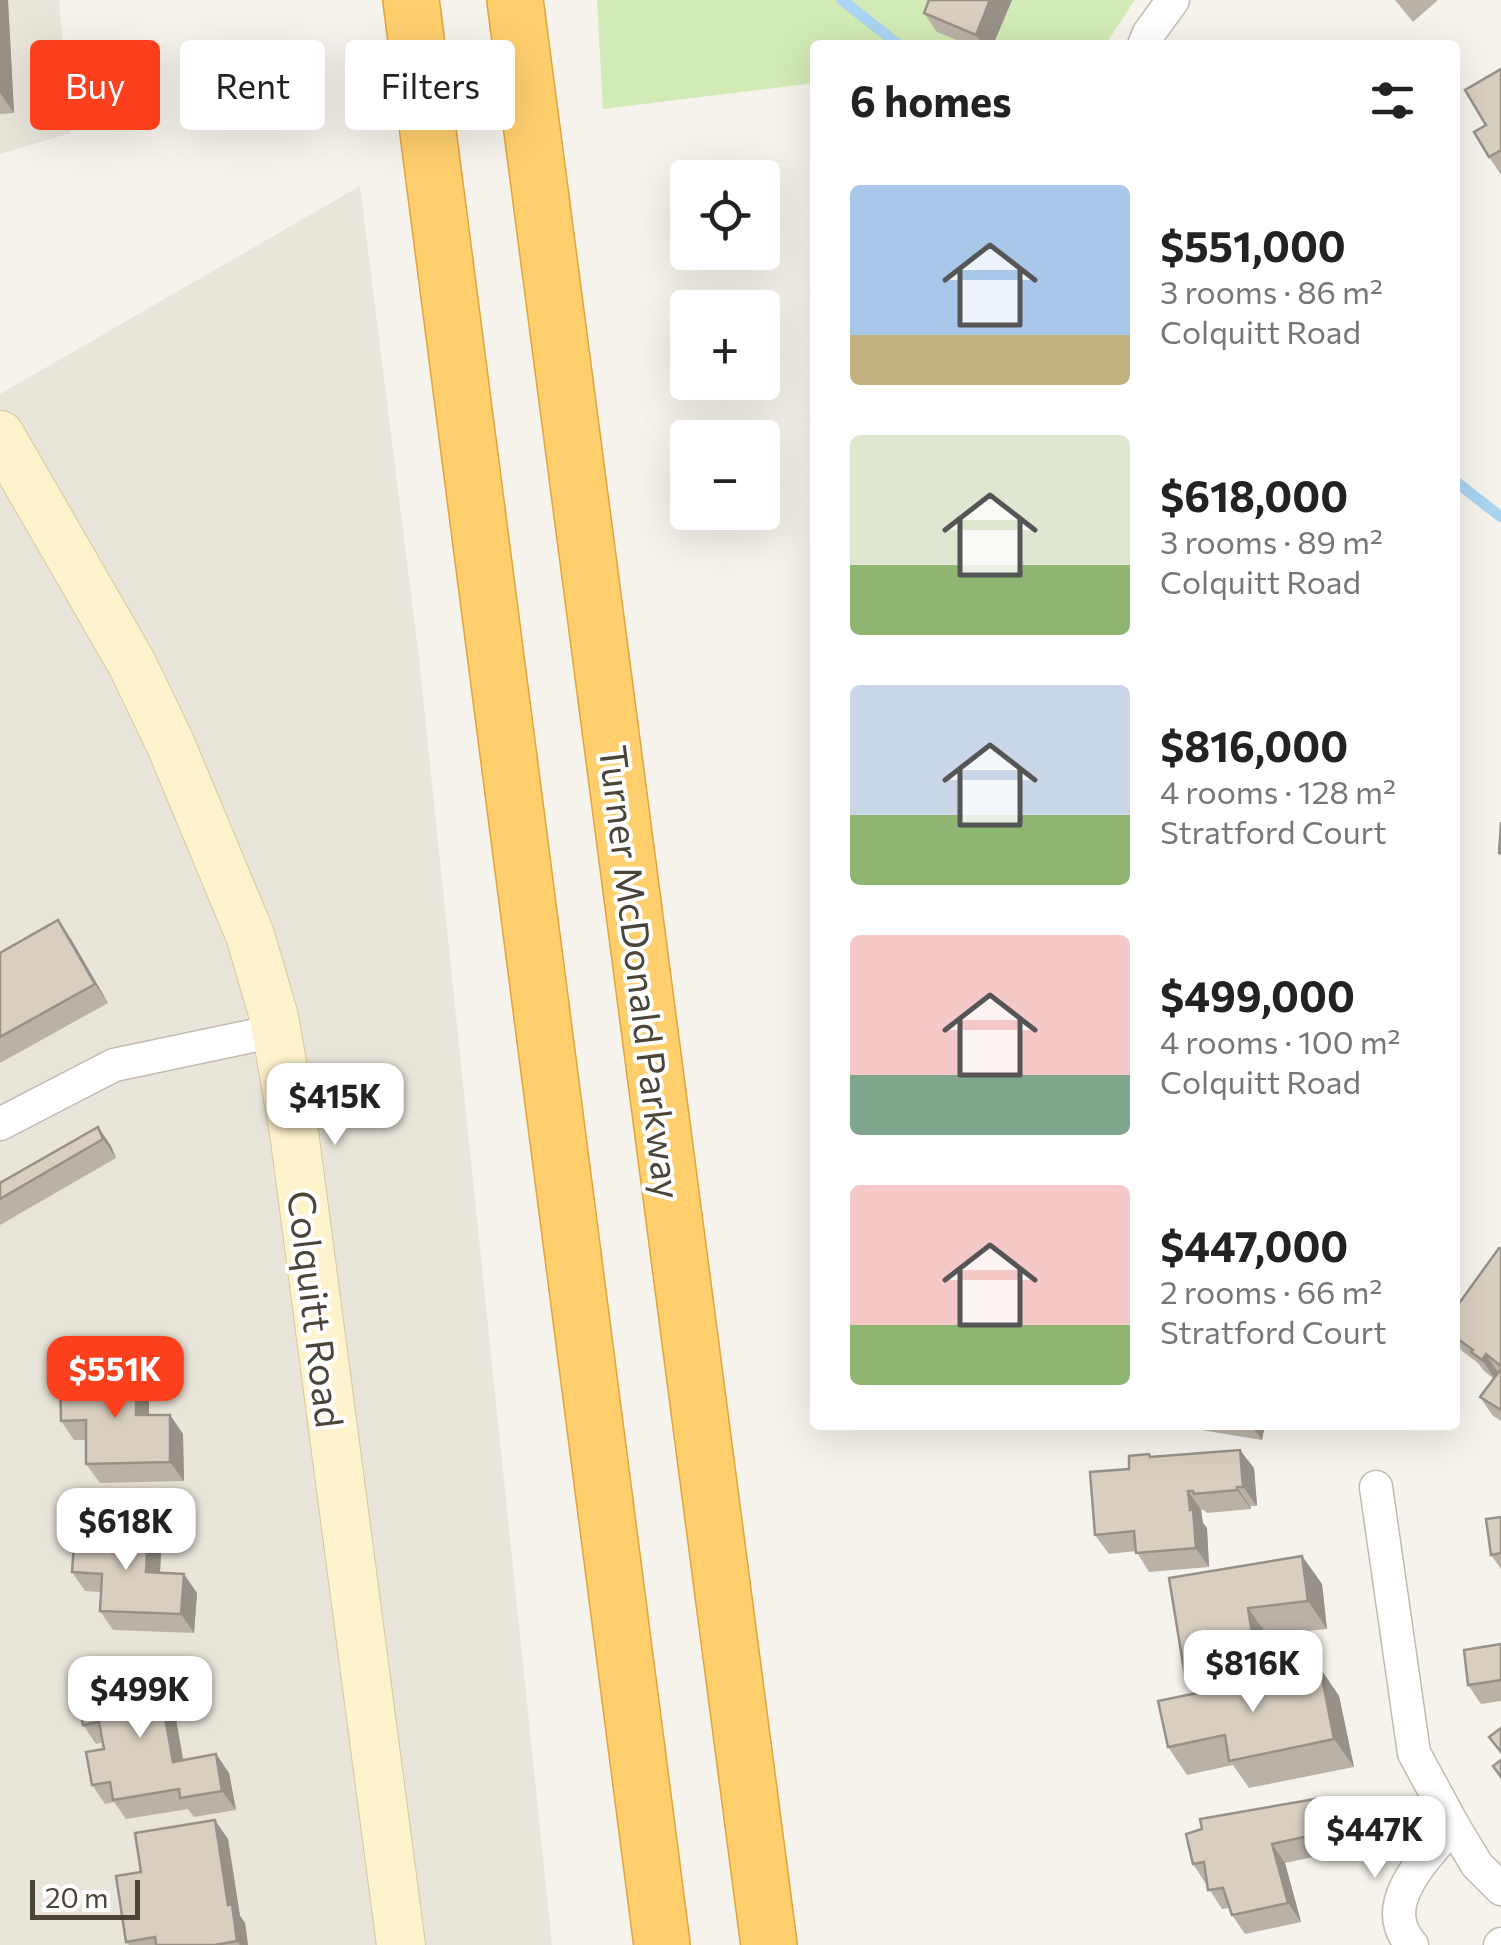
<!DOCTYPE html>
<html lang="en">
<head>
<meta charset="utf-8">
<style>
  :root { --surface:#fff; --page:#f6f6f6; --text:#222; --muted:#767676; --accent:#fc3f1d }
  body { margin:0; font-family:Commissioner,sans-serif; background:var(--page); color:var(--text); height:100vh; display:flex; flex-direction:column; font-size:38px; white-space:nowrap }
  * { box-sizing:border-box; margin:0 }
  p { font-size:32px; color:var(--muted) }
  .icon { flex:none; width:55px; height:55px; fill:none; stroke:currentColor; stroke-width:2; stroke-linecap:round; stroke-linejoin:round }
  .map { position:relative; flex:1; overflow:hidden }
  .drawer { position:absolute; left:810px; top:40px; width:650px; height:1390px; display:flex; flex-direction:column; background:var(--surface); border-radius:10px; box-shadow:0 10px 40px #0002 }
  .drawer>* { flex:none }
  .top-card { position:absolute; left:30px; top:40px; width:630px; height:90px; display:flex; gap:20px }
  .fabs { position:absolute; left:670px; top:160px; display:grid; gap:20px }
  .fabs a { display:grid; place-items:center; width:110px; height:110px; border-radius:10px; background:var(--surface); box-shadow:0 10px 40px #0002; font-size:50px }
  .scale { position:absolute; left:30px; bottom:25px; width:110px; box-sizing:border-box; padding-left:10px; border:5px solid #4b4439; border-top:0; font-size:28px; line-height:35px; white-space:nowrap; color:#4b4439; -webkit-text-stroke:8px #fff; paint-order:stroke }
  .price { position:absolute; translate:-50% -85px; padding:0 22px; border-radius:20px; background:#fff; color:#222; font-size:32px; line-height:65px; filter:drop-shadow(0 2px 5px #0008) }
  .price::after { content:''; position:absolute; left:50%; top:60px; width:30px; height:22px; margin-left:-15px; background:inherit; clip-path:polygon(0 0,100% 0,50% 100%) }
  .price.active { background:var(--accent); color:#fff }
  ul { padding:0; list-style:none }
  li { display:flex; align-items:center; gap:30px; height:250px; padding:0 40px }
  li span { display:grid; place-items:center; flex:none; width:280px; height:200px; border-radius:10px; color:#555 }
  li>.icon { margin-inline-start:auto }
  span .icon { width:120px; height:120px; fill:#fffc; stroke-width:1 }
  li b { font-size:42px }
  h2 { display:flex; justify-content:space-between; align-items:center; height:120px; padding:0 40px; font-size:42px }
  .pill { padding:0 35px; border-radius:10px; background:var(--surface); box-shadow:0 10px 40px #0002; font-size:35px; line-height:90px }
  .pill.active { background:var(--accent); color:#fff }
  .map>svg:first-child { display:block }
</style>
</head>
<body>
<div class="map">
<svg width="1501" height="1945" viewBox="0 0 1501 1945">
  <rect width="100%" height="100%" fill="#f6f3ec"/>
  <g fill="#eae5da">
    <path d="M0,0h59l12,133 -71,21z"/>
    <path d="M360,186l59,472 133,1287h-552v-1551z"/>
  </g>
  <path fill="#d2eab5" d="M597,0h538l-30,45h-290v38l-212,26z"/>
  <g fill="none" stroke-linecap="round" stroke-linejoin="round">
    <g stroke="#a9d4f2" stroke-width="11">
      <path d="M842,0l57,45"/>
      <path d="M1455,481l46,36"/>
    </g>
    <defs>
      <g id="street">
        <path d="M1144,45l5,-12 24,-33"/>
        <path d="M0,1124l114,-59 162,-34"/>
        <path d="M1376,1487l38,266 39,72 24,40 24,24"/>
        <path d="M1412,1945c-37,-41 15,-88 41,-120"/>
        <path d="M1500,1945l1,-1"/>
      </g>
      <path id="secondary" d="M0,435l132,229 38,79 80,192 24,82 20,115 107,813"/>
      <g id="highway">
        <path d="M411,0l251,1945"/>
        <path d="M515,0l254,1945"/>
      </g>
    </defs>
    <use href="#street" stroke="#c2bbae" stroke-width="35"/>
    <use href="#secondary" stroke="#d6c79b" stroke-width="50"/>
    <use href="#highway" stroke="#e0a43c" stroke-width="58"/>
    <use href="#street" stroke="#fff" stroke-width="32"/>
    <use href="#secondary" stroke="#fff3cd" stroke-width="48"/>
    <use href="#highway" stroke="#ffcf6e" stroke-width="55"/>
  </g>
  <g fill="#bab2a6">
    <path d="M0,0h8l6,113 -14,1z"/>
    <path d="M929,0h83l-19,45h-24l-32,-13 -13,-19z"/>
    <path d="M1395,0h43l-25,22z"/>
    <path d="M1501,69v106l-12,-18 -3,-32z"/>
    <path d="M58,920l13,19 37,64 -108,60v-110z"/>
    <path d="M98,1127l13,19 5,12 -116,67v-42z"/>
    <path d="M1501,1249v172l-8,-5 -13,-19 14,-18 -10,-8 -6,-8 -16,-12 -7,-10v-32z"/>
    <path d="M136,1376l13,19v20h21l13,19 1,47 -84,2 -14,-19v-24h-12l-13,-19z"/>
    <path d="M1187,1425h78l-3,15 -73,-12z"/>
    <path d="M1149,1454l3,3 102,11 3,38h-7l1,3 -44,4 -3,-3h-3l2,13 4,5 2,39 -60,5 -13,-21 -27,3 -14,-19 34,-66z"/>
    <path d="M1501,1517v52l-10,-14z"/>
    <path d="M148,1533l13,19 -1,21 37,20 -3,40 -81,-3 -13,-19 1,-19 -16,-1 -13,-19z"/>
    <path d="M1302,1556l20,28 5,45 -60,6 7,42 46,-9 19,28 15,71 -105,21 -16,-23 -46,10 -19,-28 29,-54 -12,-17 -16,-98z"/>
    <path d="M1501,1644v57l-20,3 -13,-19z"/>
    <path d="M156,1667l14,19 13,74 33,-6 13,19 7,37 -42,7 -6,-8 -62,10 -12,-17 -9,2 -13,-19 12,-36 -1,-7 -7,2 -13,-19 16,-32z"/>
    <path d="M1328,1818l4,35 -47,10 16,59 -56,12 -13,-19 -3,-7 -7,1 -29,-45z"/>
    <path d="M228,1839l12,77 5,7 3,22h-119l-3,-3 15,-70z"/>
  </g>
  <g fill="#979187">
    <path d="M0,0h8l6,113 -14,-20z"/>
    <path d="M990,0h22l-19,45h-9l-8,-10z"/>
    <path d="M58,920l13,19 37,64 -13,-19z"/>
    <path d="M98,1127l13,19 5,12 -13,-19z"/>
    <path d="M1486,1354l13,20 -4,5 -13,-19z"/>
    <path d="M136,1376l13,19v39l-13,-19z"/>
    <path d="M170,1415l13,19 1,47 -14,-19z"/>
    <path d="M1251,1425h14l-3,15z"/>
    <path d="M1240,1450l14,18 3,38 -14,-19z"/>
    <path d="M1237,1487l13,19 1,3 -14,-19z"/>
    <path d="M1188,1491l13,19 2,13 4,5 2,39 -13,-19z"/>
    <path d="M148,1533l13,19 -2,39 -13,-19z"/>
    <path d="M1302,1556l20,28 5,45 -19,-28z"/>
    <path d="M184,1574l13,19 -3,40 -13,-19z"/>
    <path d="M1248,1608l19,27 10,57 -20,-27z"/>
    <path d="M156,1667l14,19 17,95 -14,-19z"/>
    <path d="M1320,1668l19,28 15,71 -20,-28z"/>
    <path d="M216,1754l13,19 7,37 -14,-19z"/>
    <path d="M1315,1799l13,19 4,35 -14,-19z"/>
    <path d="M215,1820l13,19 12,77 5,7 3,22h-8l-3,-4 -9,-36z"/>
    <path d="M1272,1844l13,19 16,59 -13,-19z"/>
  </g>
  <g fill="#d8cfc1" stroke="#979187" stroke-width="2.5">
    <path d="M929,0h61l-14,35 -52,-22z"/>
    <path d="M1501,69v81l-12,7 -15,-25 12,-7 -21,-35z"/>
    <path d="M1501,822v32l-2,-1z"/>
    <path d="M58,920l37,64 -95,53v-84z"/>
    <path d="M98,1127l5,12 -103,60v-16z"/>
    <path d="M1499,1248l2,1v117l-15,-12 -4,6 -11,-8 2,-2 -18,-13v-28z"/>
    <path d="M1501,1369v41l-21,-13z"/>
    <path d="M136,1376v39h34v47l-84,2v-44l-25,1 -1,-44z"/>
    <path d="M1240,1450l3,37h-6v3l-43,4 -1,-3h-5l2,19 3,-1 3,39 -60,5 -2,-22 -39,4 -5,-63 39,-3v-13l20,-2 1,3z"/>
    <path d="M1501,1517v36l-10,2 -5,-36z"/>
    <path d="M75,1530l73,3 -2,39 38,2 -3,40 -81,-3 2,-37 -30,-2z"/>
    <path d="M1302,1556l6,45 -60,7 9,57 -72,11 -16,-98z"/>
    <path d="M1501,1644v36l-33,5 -4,-35z"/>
    <path d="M156,1667l17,95 43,-8 6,37 -42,7 -1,-9 -66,11 -3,-18 -18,3 -6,-33 18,-3 -5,-27 -16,3 -5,-29 21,-3 -1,-15z"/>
    <path d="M1320,1668l14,71 -105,22 -4,-26 -57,12 -10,-46z"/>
    <path d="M1501,1728v24l-12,-15z"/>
    <path d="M1501,1760v17l-8,-11z"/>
    <path d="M1315,1799l3,35 -46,10 16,59 -56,12 -9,-27 -15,2 -4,-28 -11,2 -7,-30 16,-5 -2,-10z"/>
    <path d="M215,1820l13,85 4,-1 5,37 -22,4h-59l-1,-8 -29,5 -10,-66 25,-4 -6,-39z"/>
  </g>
  <g text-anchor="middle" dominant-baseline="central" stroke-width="8" stroke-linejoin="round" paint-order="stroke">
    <g font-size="38" fill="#4b4439" stroke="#fff">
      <text transform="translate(642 972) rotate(83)">Turner McDonald Parkway</text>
      <text transform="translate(317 1309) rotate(83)">Colquitt Road</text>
    </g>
  </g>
</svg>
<div class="fabs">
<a><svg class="icon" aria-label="locate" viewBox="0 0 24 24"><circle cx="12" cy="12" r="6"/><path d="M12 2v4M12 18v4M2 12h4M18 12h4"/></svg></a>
<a>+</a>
<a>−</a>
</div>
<div class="scale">20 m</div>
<b class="price" style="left:335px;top:1148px">$415K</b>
<b class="price active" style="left:115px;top:1421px">$551K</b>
<b class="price" style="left:126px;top:1573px">$618K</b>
<b class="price" style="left:1253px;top:1715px">$816K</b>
<b class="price" style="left:140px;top:1741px">$499K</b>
<b class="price" style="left:1375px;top:1881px">$447K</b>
<div class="top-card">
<a class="pill active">Buy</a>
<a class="pill">Rent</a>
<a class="pill">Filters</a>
</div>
<section class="drawer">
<h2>6 homes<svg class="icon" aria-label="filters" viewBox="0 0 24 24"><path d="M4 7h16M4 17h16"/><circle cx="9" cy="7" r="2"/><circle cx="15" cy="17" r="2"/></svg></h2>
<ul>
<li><span style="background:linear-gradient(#a9c7e8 75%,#c2b280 0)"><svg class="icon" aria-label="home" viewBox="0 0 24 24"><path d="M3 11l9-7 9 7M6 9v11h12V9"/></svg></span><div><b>$551,000</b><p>3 rooms · 86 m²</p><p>Colquitt Road</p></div></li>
<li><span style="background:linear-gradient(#dfe7d0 65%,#8fb573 0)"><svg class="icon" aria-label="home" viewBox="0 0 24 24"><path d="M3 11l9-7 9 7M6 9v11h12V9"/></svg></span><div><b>$618,000</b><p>3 rooms · 89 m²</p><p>Colquitt Road</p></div></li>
<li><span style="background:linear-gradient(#c9d6e8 65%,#8fb573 0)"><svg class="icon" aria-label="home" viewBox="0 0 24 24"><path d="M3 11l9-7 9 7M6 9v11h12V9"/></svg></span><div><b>$816,000</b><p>4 rooms · 128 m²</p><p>Stratford Court</p></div></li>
<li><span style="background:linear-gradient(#f6c9c9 70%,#7fa58c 0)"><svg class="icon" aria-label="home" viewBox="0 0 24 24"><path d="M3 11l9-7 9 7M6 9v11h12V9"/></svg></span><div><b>$499,000</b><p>4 rooms · 100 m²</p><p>Colquitt Road</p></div></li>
<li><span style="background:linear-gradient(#f6c9c9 70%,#8fb573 0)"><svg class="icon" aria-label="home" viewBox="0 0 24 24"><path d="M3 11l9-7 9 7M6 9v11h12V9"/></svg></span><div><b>$447,000</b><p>2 rooms · 66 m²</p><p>Stratford Court</p></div></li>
</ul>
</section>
</div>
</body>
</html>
